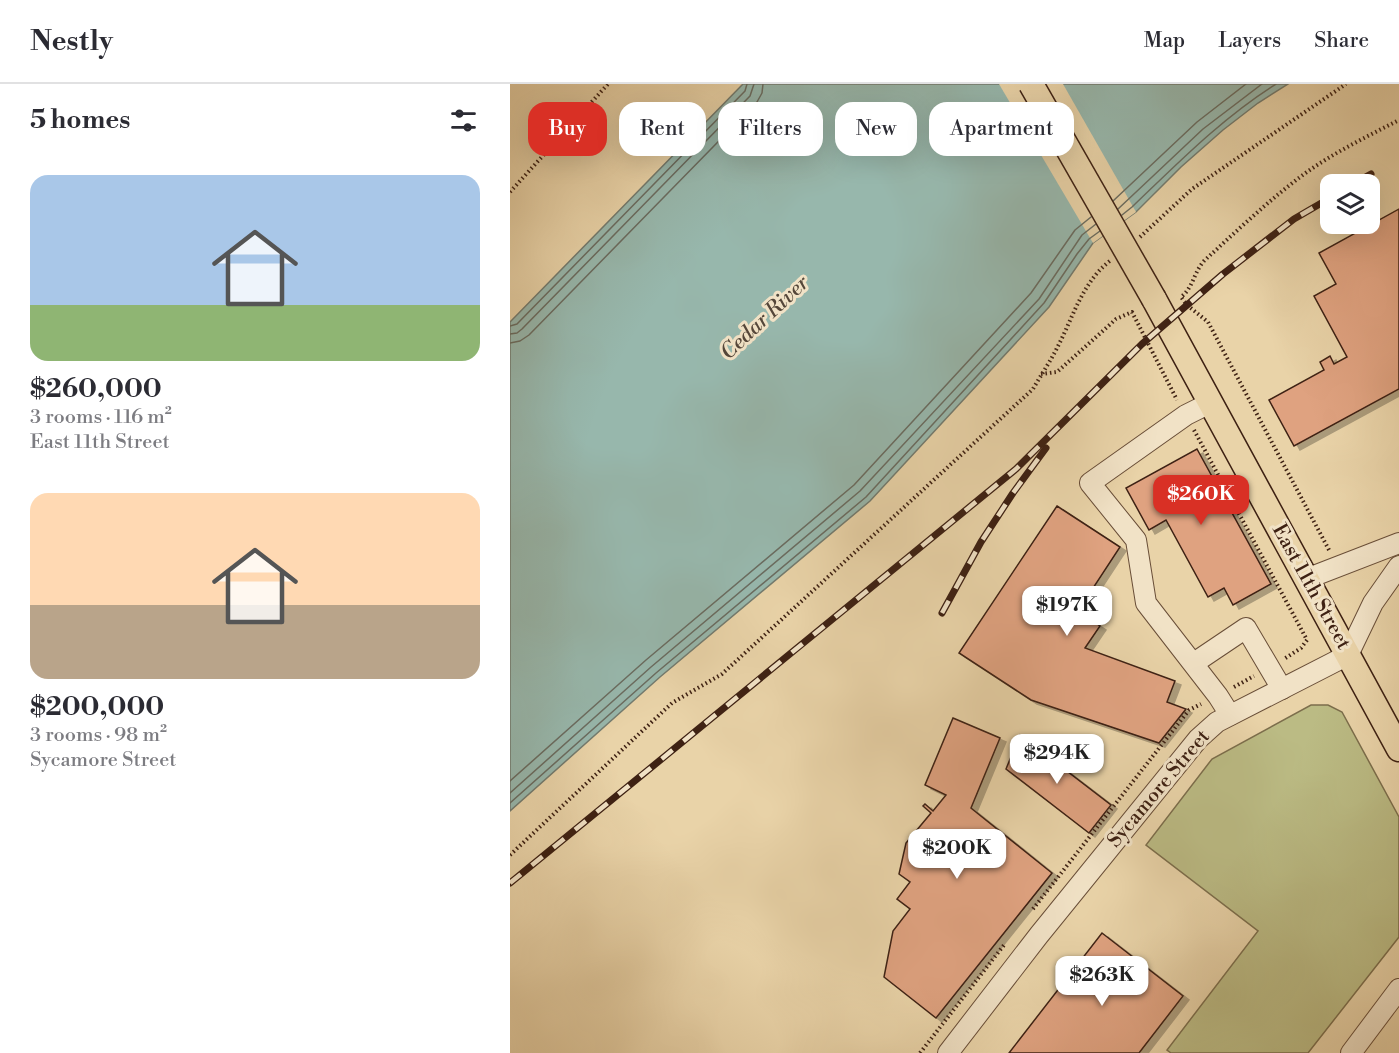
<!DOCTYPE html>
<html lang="en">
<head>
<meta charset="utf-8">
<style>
  :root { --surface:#fff; --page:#f2f2f3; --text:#2b2b33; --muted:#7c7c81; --line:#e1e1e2; --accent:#d93025 }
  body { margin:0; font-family:"Libre Bodoni",serif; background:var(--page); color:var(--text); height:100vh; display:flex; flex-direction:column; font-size:22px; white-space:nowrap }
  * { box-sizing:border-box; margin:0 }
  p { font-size:20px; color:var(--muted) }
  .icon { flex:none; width:33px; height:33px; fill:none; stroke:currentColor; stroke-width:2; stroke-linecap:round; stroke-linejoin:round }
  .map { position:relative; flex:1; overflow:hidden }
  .panel { display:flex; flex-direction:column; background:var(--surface); width:510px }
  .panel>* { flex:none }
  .top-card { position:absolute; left:18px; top:18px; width:570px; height:54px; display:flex; gap:12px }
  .controls { position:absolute; left:810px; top:90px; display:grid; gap:12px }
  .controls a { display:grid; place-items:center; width:60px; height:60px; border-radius:12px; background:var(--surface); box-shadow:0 6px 24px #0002; font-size:30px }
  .price { position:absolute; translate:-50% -51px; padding:0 14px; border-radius:12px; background:#fff; color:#222; font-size:20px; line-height:39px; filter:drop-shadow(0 2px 3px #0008) }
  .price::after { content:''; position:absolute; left:50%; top:36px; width:18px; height:14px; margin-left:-9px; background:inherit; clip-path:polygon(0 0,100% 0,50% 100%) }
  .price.active { background:var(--accent); color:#fff }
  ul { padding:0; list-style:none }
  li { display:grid; align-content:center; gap:12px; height:318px; padding:0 30px }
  li span { display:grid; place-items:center; height:186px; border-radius:18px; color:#555 }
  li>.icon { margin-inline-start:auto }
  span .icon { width:108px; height:108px; fill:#fffc; stroke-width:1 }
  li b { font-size:26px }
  h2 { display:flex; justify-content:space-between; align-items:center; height:72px; padding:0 30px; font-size:26px }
  .pill { padding:0 21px; border-radius:18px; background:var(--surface); box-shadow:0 6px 24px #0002; font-size:21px; line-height:54px }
  .pill.active { background:var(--accent); color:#fff }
  header { display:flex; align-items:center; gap:36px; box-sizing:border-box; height:84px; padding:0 30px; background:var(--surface); border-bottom:2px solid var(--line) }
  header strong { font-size:28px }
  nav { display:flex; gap:33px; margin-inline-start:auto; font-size:21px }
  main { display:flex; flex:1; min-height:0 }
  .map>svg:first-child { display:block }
</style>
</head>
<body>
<header>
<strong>Nestly</strong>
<nav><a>Map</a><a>Layers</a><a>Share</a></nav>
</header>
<main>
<section class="panel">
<h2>5 homes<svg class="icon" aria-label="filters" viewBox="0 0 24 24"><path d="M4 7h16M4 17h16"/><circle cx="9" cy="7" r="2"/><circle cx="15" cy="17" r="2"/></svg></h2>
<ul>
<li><span style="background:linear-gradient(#a9c7e8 70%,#8fb573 0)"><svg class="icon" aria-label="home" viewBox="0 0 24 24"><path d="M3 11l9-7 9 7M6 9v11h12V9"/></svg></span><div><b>$260,000</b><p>3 rooms · 116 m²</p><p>East 11th Street</p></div></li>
<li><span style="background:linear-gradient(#ffd9b3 60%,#b9a48a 0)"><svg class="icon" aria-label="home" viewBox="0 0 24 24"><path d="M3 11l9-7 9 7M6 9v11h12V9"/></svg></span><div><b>$200,000</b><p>3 rooms · 98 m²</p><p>Sycamore Street</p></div></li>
</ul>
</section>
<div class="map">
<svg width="889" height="969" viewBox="0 0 889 969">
  <defs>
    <filter id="shadow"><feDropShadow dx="6" dy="4" stdDeviation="0" flood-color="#0004"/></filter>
  </defs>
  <rect width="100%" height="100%" fill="#e9d3a8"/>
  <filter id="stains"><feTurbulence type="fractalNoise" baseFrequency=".00333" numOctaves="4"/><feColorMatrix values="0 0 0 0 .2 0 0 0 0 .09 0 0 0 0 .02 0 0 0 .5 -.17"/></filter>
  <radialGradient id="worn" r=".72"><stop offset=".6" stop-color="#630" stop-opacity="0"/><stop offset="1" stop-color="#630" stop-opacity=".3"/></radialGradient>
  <path fill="#bbbb84" stroke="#7c6e4c" stroke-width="1.5" d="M801,621h17l14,7 57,105v120l-91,116h-137l-4,-3 91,-119 -112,-86 66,-86z"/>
  <path fill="#97b7ac" stroke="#737b6f" stroke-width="1.5" d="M233,0h545l-30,19 -35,27 -42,37 -45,45 -43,31 -44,64 -179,194 -210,176 -150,134v-489z"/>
  <path fill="#e9d3a8" d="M489,0h64l73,128 -43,31z"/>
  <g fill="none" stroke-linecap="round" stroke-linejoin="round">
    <g stroke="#6a6c60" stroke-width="1.5">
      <path d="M603,117l84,-79 49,-38"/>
      <path d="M608,125l85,-80 59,-45"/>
      <path d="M612,131l10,-8c46,-44 90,-89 144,-123"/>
      <path d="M0,242l7,-2 228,-233 2,-7"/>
      <path d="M0,250l7,-1 5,-4 228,-233 4,-12"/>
      <path d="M0,259l10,-2 9,-6 228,-233 5,-9 1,-9"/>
      <path d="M0,697l136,-121 208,-175 177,-192 44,-63 16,-13"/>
      <path d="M0,709l141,-126 209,-176 179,-192 43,-64 14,-11"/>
      <path d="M0,719l146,-130 210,-176 178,-194 33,-49 12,-15 11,-8"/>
    </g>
  </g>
  <g fill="#dfa280" stroke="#3e2113" stroke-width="1.5" filter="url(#shadow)">
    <path d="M889,125v180l-105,57 -25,-46 55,-30 -4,-8 10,-6 4,8 13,-7 -33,-61 22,-12 -17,-31z"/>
    <path d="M687,365l74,135 -38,21 -9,-17 -16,9 -42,-77 -17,10 -23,-42z"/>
    <path d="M547,422l63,41 -42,64 22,15 -15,22 90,33 -8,21 19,7 -27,34 -128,-43 -72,-47z"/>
    <path d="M443,634l47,20 -29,70 81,65 -116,145 -52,-41 9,-46 17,-22 -13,-10 13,-17 -11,-8 7,-31 25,-30 -8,-7 2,-2 8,7 13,-16 -21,-10z"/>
    <path d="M510,651l91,70 -22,28 -83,-64z"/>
    <path d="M592,849l81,63 -44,57h-130z"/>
  </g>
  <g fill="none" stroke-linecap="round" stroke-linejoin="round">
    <defs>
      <g id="minor">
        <path d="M700,319l-24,12 -96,68 46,57 10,63 72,93 12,19"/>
        <path d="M796,495l93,-36"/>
        <path d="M684,579l52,-35 36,61"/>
        <path d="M438,969l91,-118 159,-196 19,-17 131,-67 25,-52 26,-37"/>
        <path d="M841,969l48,-64"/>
      </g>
      <path id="major" d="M644,215l245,450"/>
    </defs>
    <use href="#minor" stroke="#694e38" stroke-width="22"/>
    <use href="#major" stroke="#3e2113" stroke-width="27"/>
    <g stroke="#3e2113" stroke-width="4" stroke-dasharray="1.5 3" stroke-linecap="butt">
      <path d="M0,108l98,-108"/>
      <path d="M630,153l52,-48 154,-105"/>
      <path d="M531,290l16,-2 59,-53 16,-7 45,88"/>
      <path d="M684,346l113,210 -6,8 -17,11"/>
      <path d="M819,466l-121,-228 -21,-17 -6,-8c13,-10 13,-27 25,-38 32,-29 65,-61 101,-87 28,-20 61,-36 92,-52"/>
      <path d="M724,603l20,-11"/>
      <path d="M0,771l162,-152 50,-29 311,-285c8,-14 17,-27 24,-41 16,-30 25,-66 54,-88"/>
      <path d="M523,825l156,-199 12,-6"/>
      <path d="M410,969l84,-108"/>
    </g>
    <use href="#minor" stroke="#f1e2c6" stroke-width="20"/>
    <use href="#major" stroke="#e9d3a8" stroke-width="24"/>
    <defs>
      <g id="rail">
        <path d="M843,100l18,-10"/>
        <path d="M432,529l39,-71 32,-49 33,-45"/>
        <path d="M0,799l506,-414 126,-125 81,-70 71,-55 36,-21"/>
      </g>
    </defs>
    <use href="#rail" stroke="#3e2113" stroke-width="7"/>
    <use href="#rail" stroke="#f1e2c6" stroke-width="4.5" stroke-dasharray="14" stroke-linecap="butt"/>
    <defs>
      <path id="major-bridge" d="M521,0l123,215"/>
    </defs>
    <use href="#major-bridge" stroke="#3e2113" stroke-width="27" stroke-linecap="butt"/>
    <use href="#major-bridge" stroke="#e9d3a8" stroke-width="24"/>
  </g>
  <g text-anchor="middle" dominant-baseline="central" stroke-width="6" stroke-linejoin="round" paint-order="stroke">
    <g font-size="20" fill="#3e2113" stroke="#f1e2c6">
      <text transform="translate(801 503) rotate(61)">East 11th Street</text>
      <text transform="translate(649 705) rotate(-50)">Sycamore Street</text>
    </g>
    <g font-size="21" font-style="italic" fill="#544639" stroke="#f1e2c6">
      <text transform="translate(255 234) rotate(-43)">Cedar River</text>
    </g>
  </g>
  <rect width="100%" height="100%" filter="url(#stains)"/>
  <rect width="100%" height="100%" fill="url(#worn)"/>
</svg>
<div class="controls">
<a><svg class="icon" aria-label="layers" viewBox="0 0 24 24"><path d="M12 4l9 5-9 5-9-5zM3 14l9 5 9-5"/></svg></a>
</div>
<b class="price active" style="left:691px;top:442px">$260K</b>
<b class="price" style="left:557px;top:553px">$197K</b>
<b class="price" style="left:547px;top:701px">$294K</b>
<b class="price" style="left:447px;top:796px">$200K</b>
<b class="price" style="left:592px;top:923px">$263K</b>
<div class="top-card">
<a class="pill active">Buy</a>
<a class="pill">Rent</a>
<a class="pill">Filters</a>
<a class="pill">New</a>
<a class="pill">Apartment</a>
</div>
</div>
</main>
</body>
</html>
